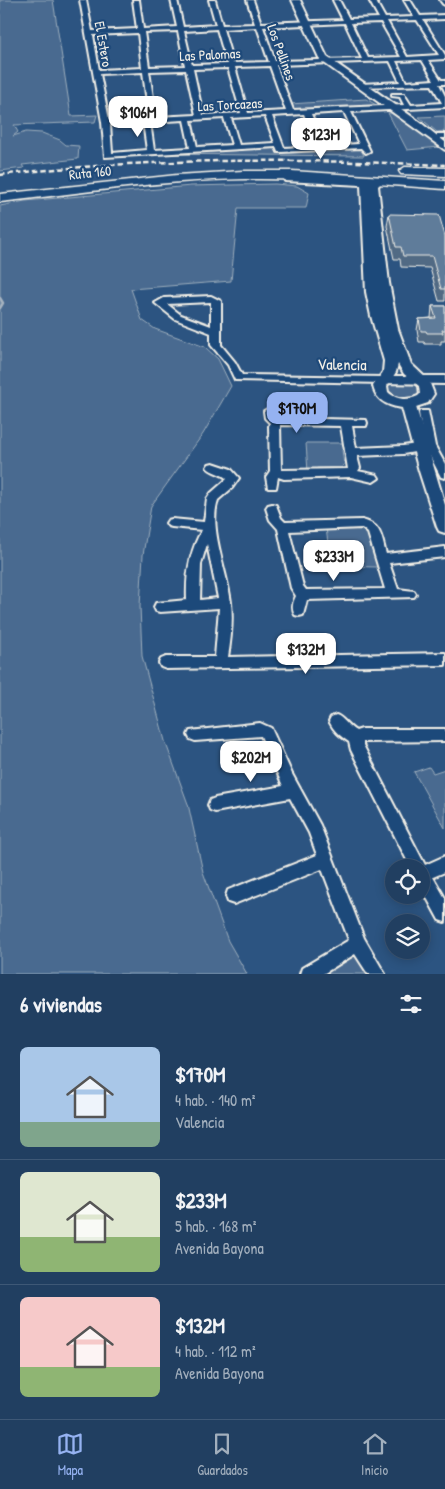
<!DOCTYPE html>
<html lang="es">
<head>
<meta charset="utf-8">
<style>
  :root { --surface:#213f61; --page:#2d4a6a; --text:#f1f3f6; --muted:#a2afbd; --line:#3e5876; --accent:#95b2f1 }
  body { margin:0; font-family:"Patrick Hand",sans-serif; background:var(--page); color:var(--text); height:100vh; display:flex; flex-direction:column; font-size:19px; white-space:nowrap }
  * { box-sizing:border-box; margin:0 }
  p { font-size:16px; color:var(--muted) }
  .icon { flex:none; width:28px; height:28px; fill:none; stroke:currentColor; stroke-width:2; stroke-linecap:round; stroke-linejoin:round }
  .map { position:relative; height:974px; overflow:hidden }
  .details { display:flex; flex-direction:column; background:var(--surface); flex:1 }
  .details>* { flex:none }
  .fabs { position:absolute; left:385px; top:859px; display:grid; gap:10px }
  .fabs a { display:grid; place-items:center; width:45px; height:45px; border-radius:50%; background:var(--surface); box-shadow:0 2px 12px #0003,0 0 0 1px var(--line); font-size:25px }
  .price { position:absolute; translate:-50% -42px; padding:0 11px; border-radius:10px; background:#fff; color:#222; font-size:16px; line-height:32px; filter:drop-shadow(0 1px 2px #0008) }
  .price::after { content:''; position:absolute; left:50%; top:30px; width:15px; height:11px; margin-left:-8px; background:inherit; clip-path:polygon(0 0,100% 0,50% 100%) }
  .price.current { background:var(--accent); color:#111 }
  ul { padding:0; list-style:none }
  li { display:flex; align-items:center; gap:15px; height:125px; padding:0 20px }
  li+li { border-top:1px solid var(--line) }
  li span { display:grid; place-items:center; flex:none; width:140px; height:100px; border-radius:8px; color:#555 }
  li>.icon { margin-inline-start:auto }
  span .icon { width:60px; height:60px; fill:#fffc; stroke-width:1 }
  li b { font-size:21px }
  h2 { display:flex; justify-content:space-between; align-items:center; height:60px; padding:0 20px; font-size:21px }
  .menu { display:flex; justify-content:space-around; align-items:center; height:70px; border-top:1px solid var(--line); background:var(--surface); font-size:14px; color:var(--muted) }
  .menu a { display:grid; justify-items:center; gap:2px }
  .menu .current { color:var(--accent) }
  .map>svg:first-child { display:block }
</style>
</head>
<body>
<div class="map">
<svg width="445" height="974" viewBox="0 0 445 974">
  <rect width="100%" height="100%" fill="#2c5481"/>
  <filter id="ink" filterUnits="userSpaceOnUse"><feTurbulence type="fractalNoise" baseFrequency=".02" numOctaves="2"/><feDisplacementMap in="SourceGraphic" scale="10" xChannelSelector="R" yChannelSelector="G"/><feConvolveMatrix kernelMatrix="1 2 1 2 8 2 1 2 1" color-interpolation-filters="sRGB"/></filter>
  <g filter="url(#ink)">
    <g fill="#496b90" stroke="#9eaebc">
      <path d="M0,0h53l18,116 26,-1 -2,7 -81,3 4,7 -5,4 13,-4 16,1 18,7 6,5 13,1 -1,13 -56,6 2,3 -24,3z"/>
      <path d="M366,99l12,7 -85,5 -3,-7z"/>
      <path d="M388,113h3l49,34 -33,3z"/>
      <path d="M445,116v15l-8,1 -18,-15z"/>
      <path d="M275,147l2,5 83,-5 4,9 -215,-2z"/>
      <path d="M275,184l22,2 12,7 -3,15h-68l-7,73 -100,8 11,31 13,9 50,18 13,12 13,27 -28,48 -52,72 -8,49 -3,51 2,50 23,85 23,63 15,68 25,69 19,33h-247v-768l25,-5 166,-15z"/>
      <path d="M386,384h33l3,9c-11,10 -23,7 -35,1z"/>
      <path d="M306,443h38l1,6 -3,1 2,15 -3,3h-24l-4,4h-5z"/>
      <path d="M326,528h40l2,3 9,36 -46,-1z"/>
      <path d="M429,767l4,6 12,-4v59l-31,-56z"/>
      <path d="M352,956h4l10,18h-41l-1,-1z"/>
    </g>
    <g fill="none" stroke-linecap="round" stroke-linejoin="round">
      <path stroke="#a7b4c0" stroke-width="2.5" d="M0,298l3,5 -3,5"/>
      <defs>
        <g id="minor">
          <path d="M80,0h6l6,31 45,-2 -4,-29h6l4,29 34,-2 -6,-27h6l6,27 33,-2 -7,-25h6l7,25 33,-1 -8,-24h6l8,23 82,-3 -10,-20h6l10,19 30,-1 -10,-18h6l10,18 29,-1 -10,-17h6l10,16 25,-1v4l-22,1 22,35v4l-17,1 13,20h4v4h-6l6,12v11l-94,5 19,39 -4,2 -5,-5 -80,4h-3l-2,-5 -171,10 -3,-35zM417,20l22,35 -32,2 -20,-36zM381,22l20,35 -33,1 -17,-35zM345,23l17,36 -87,2 -12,-34zM257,27l12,35 -36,1 -10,-34zM217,29l10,35 -35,1 -8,-34zM178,31l7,35 -36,1 -5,-35zM138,33l4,35 -43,2 -6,-35zM422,60l12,20 -28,2 -10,-21zM390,61l10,21 -39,2 -3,2 1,1 73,-2 10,18 -31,2 -7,-11h-12v2l8,1 4,8 -111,5 -17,-45zM270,66l16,45 -38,2 -13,-46zM228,68l13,45 -38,2 -10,-46zM186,70l10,45 -40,2 -7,-46zM143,72l6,46 -40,2 -9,-46zM344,112l15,32 -34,2 -14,-32zM304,114l13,32 -33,2 -12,-32zM265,116l10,27 -36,2 -8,-27zM224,118l8,27 -35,2 -6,-27zM184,120l6,28 -36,2 -4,-28zM143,122l4,28 -35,3 -2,-29z"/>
          <path d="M440,0h5v5l-2,-1z"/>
          <rect x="437" y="134" width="8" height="4"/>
          <path d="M211,296l10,5v44l14,17 7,13 141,2 5,3 -5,3 -148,-3 -7,-15 -17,-20v-12l-36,-14 -20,-16 9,-5zM211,302v24l-30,-11 -14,-11z"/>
          <path d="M269,408l4,1 2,7 3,2 88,2 1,3 -1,3h-14l4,22 47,-2 21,-3 -5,-30 1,-2h8l7,35 10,18v14l-4,-1 -14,-27 -24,4 -46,2 3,12 -2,3 19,4 2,3 -6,4 -22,-5 -67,2 -6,-2 -2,11h-8l-2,-11 4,-6 -1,-45 1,-3 -5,-5 -1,-7zM280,425l61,1 7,43 -67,1z"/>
          <path d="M213,463l18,6 8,9 -7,10 -14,12c-10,28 10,73 13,103 2,18 0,36 -3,54l217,-4v12l-279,4 -5,-2 -2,-4 2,-4 5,-2h49l4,-49 -59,4 -4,-1 -2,-4 2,-4 31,-3c-1,-25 2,-48 15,-70l-30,-3 -4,-1 -2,-3 2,-3 4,-1 32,3 3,-23 4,-6 16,-14c-5,-6 -16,-6 -20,-12l2,-3zM207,544l11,54 -18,2 1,-36z"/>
          <path d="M272,504l4,1 5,13 4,4 77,-2c20,5 19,16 24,34l59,-7v10l-56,6 9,26 16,2 2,3 -2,3 -107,3 -4,15 -4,1 -4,-1c-4,-7 -2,-13 1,-19l-5,-8 -13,-59 -8,-9 -4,-12 2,-3zM362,528l6,5 17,56 -79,1 -3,-4 -14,-55z"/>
          <path d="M336,715c7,2 12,12 20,16l6,-2h83v12l-82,1v3l62,120 20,-9v16l-12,5 12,21v24l-6,-2 -18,-33v-19h-10l-60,-118 -2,-8c-9,-6 -15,-11 -20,-21l2,-4z"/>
          <path d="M260,723l11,5 21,46 28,51 44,113 21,36h-17l-13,-20 -32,20h-23l2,-6 47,-28 -27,-71 -88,35 -6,-2 -2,-6 2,-6 89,-35 -8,-22 -19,-35 -75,14 -5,-2 -2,-5 2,-5 5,-2 68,-12 -22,-50 -66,5 -5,-2 -2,-4 2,-4z"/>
        </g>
        <path id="tertiary" d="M383,376h62v8l-66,-1 -2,-3z"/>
        <g id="secondary">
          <path d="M292,0h8l27,57 94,66 24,19v8l-125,-90z"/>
          <path d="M289,176l87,4 5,3 -3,3 11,97 9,46 13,35 18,17 5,13 -6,9 -12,4 29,98v28l-6,-2 -2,-4 -18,-56 -17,-63c-14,-2 -26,-7 -29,-22l10,-14 1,-11 -13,-45 -5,-24 -5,-107 -76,-4 -1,-2 1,-2zM398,364l6,10 15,12 1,8 -2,2c-10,5 -22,4 -30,-4l-1,-6 9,-14z"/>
        </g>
        <g id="trunk">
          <path d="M405,167l40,1v8l-44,-2 -2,-3z"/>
          <path d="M243,171h49l153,10v8c-67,-5 -133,-11 -200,-10 -82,1 -164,14 -245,23v-8l177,-19z"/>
        </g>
      </defs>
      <use href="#minor" stroke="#f4f1e8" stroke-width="4"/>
      <use href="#tertiary" stroke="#f4f1e8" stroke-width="4"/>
      <use href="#secondary" stroke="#f4f1e8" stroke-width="4"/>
      <use href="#trunk" stroke="#f4f1e8" stroke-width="3"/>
      <use href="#minor" fill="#1f4a7a" fill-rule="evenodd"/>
      <use href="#tertiary" fill="#1f4a7a" fill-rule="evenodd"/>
      <use href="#secondary" fill="#1f4a7a" fill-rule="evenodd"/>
      <use href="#trunk" fill="#1f4a7a" fill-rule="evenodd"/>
      <path stroke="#f4f1e8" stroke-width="2.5" stroke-dasharray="5.5 3" stroke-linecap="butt" d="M0,175c149,-18 295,-16 445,-10"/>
    </g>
    <g fill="#516a84" stroke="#f4f1e8">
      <path d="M389,214l56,22v65h-6l-9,-33 -29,-1 -1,-8h-6l-7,-33z"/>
      <path d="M432,306h13v35h-4v3h-16l-1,-2h-5l-2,-12 2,-11 12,-1z"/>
    </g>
    <g fill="#5e7b9a" stroke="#f4f1e8">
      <path d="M389,214l50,1 6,21v53h-4l-9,-33h-29l-2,-9h-5z"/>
      <path d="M432,306h13v24h-3l1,3h-16l-1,-2h-5l-2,-12 17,-1z"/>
    </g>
  </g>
  <g text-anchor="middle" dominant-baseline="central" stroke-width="4.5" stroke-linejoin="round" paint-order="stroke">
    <g font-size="14" fill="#f4f1e8" stroke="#1f4a7a">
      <text transform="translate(104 44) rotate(80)">El Estero</text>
      <text transform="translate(282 52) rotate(70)">Los Pellines</text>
      <text transform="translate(210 54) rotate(-3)">Las Palomas</text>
      <text transform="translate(230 104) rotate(-3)">Las Torcazas</text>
      <text transform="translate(90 172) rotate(-6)">Ruta 160</text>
    </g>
    <g font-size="16" fill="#f4f1e8" stroke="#1f4a7a">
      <text transform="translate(342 364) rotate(1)">Valencia</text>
    </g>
  </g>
</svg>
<div class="fabs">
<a><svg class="icon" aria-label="locate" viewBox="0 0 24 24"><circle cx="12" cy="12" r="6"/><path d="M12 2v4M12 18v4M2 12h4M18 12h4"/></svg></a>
<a><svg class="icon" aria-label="layers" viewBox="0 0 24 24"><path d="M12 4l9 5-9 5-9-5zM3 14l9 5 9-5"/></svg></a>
</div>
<b class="price" style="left:138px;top:138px">$106M</b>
<b class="price" style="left:321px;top:160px">$123M</b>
<b class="price current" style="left:297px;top:434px">$170M</b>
<b class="price" style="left:334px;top:582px">$233M</b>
<b class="price" style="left:306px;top:675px">$132M</b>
<b class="price" style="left:251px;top:783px">$202M</b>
</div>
<section class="details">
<h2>6 viviendas<svg class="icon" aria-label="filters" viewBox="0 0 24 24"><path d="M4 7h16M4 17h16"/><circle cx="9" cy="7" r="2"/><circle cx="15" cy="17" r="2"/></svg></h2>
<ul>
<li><span style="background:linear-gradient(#a9c7e8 75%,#7fa58c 0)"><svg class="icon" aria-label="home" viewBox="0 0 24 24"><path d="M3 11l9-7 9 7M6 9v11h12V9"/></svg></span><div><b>$170M</b><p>4 hab. · 140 m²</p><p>Valencia</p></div></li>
<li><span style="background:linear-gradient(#dfe7d0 65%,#8fb573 0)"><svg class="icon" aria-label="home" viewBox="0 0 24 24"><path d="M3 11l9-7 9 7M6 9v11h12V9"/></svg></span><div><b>$233M</b><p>5 hab. · 168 m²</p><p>Avenida Bayona</p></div></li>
<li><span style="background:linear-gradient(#f6c9c9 70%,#8fb573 0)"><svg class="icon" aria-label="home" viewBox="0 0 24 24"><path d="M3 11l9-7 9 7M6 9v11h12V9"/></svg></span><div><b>$132M</b><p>4 hab. · 112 m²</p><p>Avenida Bayona</p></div></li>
</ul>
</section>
<nav class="menu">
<a class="current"><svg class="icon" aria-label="map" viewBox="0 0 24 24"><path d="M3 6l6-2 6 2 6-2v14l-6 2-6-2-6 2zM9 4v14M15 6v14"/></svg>Mapa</a>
<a><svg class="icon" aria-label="saved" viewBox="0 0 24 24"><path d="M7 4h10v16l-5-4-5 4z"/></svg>Guardados</a>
<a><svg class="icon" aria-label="home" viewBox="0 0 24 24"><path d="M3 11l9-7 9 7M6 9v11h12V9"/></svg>Inicio</a>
</nav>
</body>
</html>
